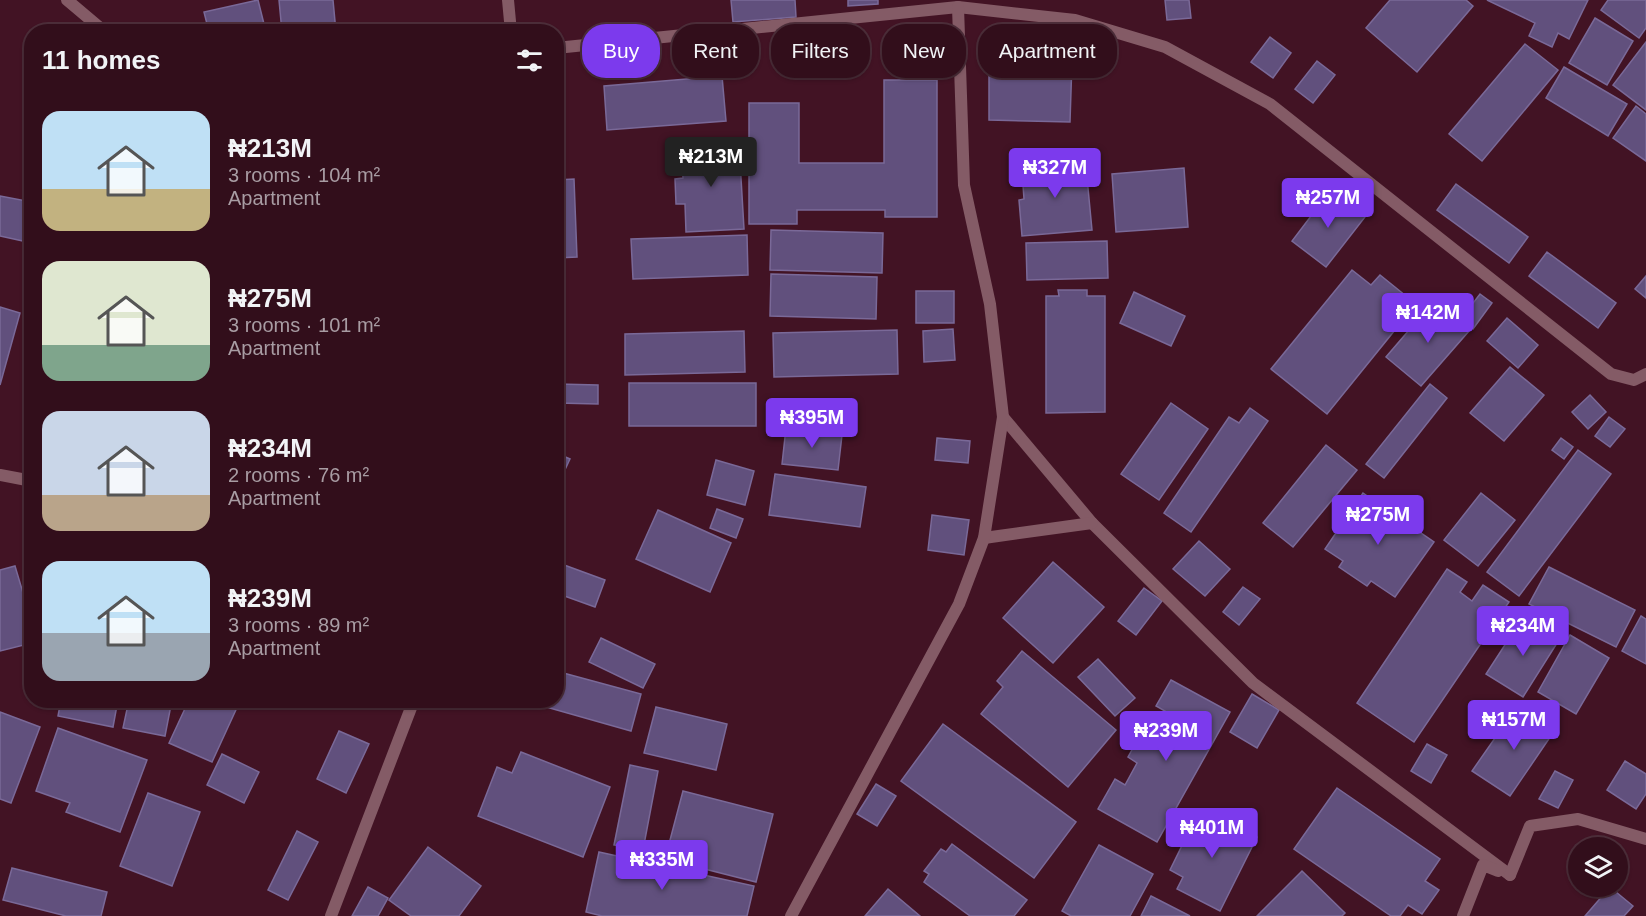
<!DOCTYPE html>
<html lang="en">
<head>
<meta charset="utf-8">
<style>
  :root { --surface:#320e1b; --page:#3a1724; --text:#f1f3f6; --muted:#a89ca3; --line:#4d2e3a; --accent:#7c3aed }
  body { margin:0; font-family:Arial,sans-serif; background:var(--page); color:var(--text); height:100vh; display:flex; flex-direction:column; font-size:22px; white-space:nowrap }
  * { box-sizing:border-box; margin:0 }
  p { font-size:20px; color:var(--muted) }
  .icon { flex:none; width:33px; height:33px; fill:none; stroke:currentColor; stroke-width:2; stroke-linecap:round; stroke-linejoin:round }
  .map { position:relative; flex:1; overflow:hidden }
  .side { position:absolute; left:24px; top:24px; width:540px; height:684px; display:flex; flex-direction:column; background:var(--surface); border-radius:24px; box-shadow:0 2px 4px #0004,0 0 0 2px var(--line) }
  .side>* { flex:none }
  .banner { position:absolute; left:582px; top:24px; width:570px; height:54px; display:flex; gap:12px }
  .tools { position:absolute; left:1568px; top:837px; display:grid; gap:12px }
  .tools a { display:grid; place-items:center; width:60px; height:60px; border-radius:50%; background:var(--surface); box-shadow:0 2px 4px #0004,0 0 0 2px var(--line); font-size:30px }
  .price { position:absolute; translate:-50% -51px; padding:0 14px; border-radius:6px; background:var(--accent); color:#fff; font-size:20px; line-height:39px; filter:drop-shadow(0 2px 3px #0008) }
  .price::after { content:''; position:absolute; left:50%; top:36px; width:18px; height:14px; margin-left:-9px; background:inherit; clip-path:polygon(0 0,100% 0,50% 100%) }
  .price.selected { background:#222; color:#fff }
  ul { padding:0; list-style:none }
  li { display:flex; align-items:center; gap:18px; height:150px; padding:0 18px }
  li span { display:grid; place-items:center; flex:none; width:168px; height:120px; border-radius:18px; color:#555 }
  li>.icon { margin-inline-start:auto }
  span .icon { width:72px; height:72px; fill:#fffc; stroke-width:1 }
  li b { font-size:26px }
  h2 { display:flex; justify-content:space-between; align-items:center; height:72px; padding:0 18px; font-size:26px }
  .tag { padding:0 21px; border-radius:24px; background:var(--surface); box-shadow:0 2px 4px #0004,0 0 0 2px var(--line); font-size:21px; line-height:54px }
  .tag.selected { background:var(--accent); color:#fff }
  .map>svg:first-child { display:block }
</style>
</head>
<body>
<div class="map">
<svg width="1646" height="916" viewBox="0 0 1646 916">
  <rect width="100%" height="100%" fill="#421324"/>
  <g fill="#61507d" stroke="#7a6998" stroke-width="1.5">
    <path d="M258,0l8,32h-57l-5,-20z"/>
    <path d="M279,0h54l3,32h-54z"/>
    <path d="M731,0h64l1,17 -63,5z"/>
    <path d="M848,0h30v4l-30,2z"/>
    <path d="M1165,0h24l2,18 -24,2z"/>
    <path d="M1390,0h76l7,6 -56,66 -51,-44z"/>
    <path d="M1487,0h101l-19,39 -11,-6 -6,14 -23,-11 6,-13z"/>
    <path d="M1608,0h38v28l-7,10 -38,-28z"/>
    <path d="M1595,18l38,23 -26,44 -38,-22z"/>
    <path d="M1270,37l21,16 -18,25 -22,-16z"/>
    <path d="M1646,42v68l-33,-25z"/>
    <path d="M1525,44l33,26 -76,91 -33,-27z"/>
    <path d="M1016,59l56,2 -2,61 -81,-2v-53h27z"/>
    <path d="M1317,61l18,14 -22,28 -18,-14z"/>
    <path d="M1564,67l63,37 -19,32 -62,-38z"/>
    <path d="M722,76l4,45 -119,9 -3,-44z"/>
    <path d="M884,80h53v137h-52v-7h-88v14h-48v-121h50v60h85z"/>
    <path d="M1636,106l10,8v47l-33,-23z"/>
    <path d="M739,144l5,85 -58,3 -1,-28h-9l-1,-25 8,-1 -2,-31z"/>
    <path d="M1069,157l1,11 16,-1 6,63 -70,6 -3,-36 5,-1 -2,-27 11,-1 -1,-11z"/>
    <path d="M1184,168l4,59 -72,5 -4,-58z"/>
    <path d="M574,179l3,78 -21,1v-78z"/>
    <path d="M1456,184l72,53 -19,26 -72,-53z"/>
    <path d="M1330,191l35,26 -39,50 -34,-26z"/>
    <path d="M0,196l32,6v41l-32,-7z"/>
    <path d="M771,230l112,3 -1,40 -112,-3z"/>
    <path d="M747,235l1,40 -115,4 -2,-40z"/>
    <path d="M1107,241l1,37 -81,2 -1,-37z"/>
    <path d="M1547,252l69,51 -18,25 -69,-52z"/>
    <path d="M1352,270l19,15 9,-10 36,29 -89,110 -56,-45z"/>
    <path d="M771,274l106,3 -1,42 -106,-3z"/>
    <path d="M1646,276v22l-11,-9z"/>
    <path d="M1058,290h29v6h18v116l-59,1v-117h13z"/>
    <rect x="916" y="291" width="38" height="32"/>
    <path d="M1134,292l51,24 -14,30 -51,-23z"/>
    <path d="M1480,294l12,9 -19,26 -13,-9z"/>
    <path d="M32,297v37l-9,-2z"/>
    <path d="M1434,301l35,30 -48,55 -35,-29z"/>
    <path d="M0,307l20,6 -20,72z"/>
    <path d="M1507,318l31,27 -20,23 -31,-27z"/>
    <path d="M953,329l2,31 -31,2 -1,-31z"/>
    <path d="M897,330l1,44 -124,3 -1,-44z"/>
    <path d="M744,331l1,41 -120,3v-41z"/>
    <path d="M1510,367l34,28 -40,46 -34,-28z"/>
    <rect x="629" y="383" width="127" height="43"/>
    <path d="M557,384l41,1v19l-41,-1z"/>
    <path d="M1430,384l17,14 -63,80 -18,-14z"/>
    <path d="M1590,395l16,17 -18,17 -16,-17z"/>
    <path d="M1171,403l37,26 -49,71 -38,-26z"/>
    <path d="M1250,408l18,13 -77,111 -27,-19 65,-96 10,6z"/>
    <path d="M1609,417l16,12 -15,18 -15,-11z"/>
    <path d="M786,428l56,7 -4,35 -56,-6z"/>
    <path d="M937,438l33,3 -2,22 -33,-3z"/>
    <path d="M1561,438l12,9 -9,12 -12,-9z"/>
    <path d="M1326,445l31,25 -64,77 -30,-24z"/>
    <path d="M1578,450l33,24 -92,122 -32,-24z"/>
    <path d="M556,453l14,6 -14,30z"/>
    <path d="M716,460l38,11 -9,34 -38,-10z"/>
    <path d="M775,474l91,13 -6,40 -91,-12z"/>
    <path d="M1363,493l71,49 -39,55 -24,-16 -4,5 -28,-19 4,-6 -18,-12z"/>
    <path d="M1481,493l34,27 -37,46 -34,-26z"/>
    <path d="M717,509l26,10 -7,19 -26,-10z"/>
    <path d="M658,510l73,33 -21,49 -74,-33z"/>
    <path d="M932,515l37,5 -5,35 -36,-5z"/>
    <path d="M1199,541l31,28 -25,27 -32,-27z"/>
    <path d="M556,562l49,18 -10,27 -39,-14z"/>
    <path d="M1053,562l51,45 -51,56 -50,-45z"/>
    <path d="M15,566l17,57v20l-32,8v-81z"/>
    <path d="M1549,567l86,43 -19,37 -87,-43z"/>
    <path d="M1447,569l20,13 -7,10 12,9 11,-16 26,17 -95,140 -57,-39z"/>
    <path d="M1243,587l17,12 -21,26 -16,-13z"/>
    <path d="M1144,588l18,13 -26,34 -18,-14z"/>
    <path d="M1641,616l5,3v45l-24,-13z"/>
    <path d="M1523,617l36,23 -36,57 -37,-23z"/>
    <path d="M1570,635l39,23 -33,56 -38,-22z"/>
    <path d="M601,638l54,26 -12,24 -54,-26z"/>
    <path d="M1022,651l94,79 -48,57 -87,-73 22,-27 -6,-6z"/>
    <path d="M1098,659l37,39 -20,18 -37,-39z"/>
    <path d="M556,671l85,23 -10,37 -85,-24 1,-7h9z"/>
    <path d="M1171,680l59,32 -73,130 -59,-33 17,-30 10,6 12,-22 -9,-6 15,-27 9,6 13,-25 -9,-5z"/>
    <path d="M1252,694l27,16 -22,38 -27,-16z"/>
    <path d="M61,700h57l-5,27 -55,-11z"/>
    <path d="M129,700h43l-7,36 -42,-8z"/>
    <path d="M189,700l51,1 -28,61 -43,-19z"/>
    <path d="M1518,705l37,25 -45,66 -38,-25z"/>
    <path d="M656,707l71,17 -11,46 -72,-17z"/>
    <path d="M0,712l40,15 -29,76 -11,-4z"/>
    <path d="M943,724l133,98 -42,56 -133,-97z"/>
    <path d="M58,728l89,32 -27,72 -54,-20 4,-9 -34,-12z"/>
    <path d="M339,731l30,13 -23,49 -29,-14z"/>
    <path d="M1427,744l20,11 -16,28 -20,-12z"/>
    <path d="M521,752l89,35 -27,70 -105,-41 19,-49 15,6z"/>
    <path d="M222,754l37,18 -15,31 -37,-18z"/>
    <path d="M1625,761l21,13v20l-10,15 -29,-19z"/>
    <path d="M630,765l28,6 -15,79 -29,-5z"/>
    <path d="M1555,771l18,9 -15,28 -19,-9z"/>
    <path d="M876,784l20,12 -19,30 -20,-12z"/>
    <path d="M1337,788l103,71 -15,22 14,9 -17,24 -14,-9 -8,11h-9l-97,-67z"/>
    <path d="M683,791l90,23 -17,68 -91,-23z"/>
    <path d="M148,793l52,19 -28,74 -52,-20z"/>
    <path d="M1200,809l57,28 -37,74 -43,-22 6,-12 -13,-7z"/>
    <path d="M297,831l21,11 -30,58 -20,-10z"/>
    <path d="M952,844l75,56 -13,16h-44l-46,-34 5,-8 -5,-3 17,-22 5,3z"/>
    <path d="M1099,845l54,29 -23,42h-59l-9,-5z"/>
    <path d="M428,847l53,39 -22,30h-48l-22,-16z"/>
    <path d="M599,852l155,34 -7,30h-145l-16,-4z"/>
    <path d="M12,868l95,24 -6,24h-35l-63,-16z"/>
    <path d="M1302,871l43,42 -3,3h-85z"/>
    <path d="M368,887l20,11 -10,18h-26z"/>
    <path d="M1610,887l23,19 -9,10h-39z"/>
    <path d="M888,889l32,27h-55z"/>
    <path d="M1151,896l39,20h-49z"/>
  </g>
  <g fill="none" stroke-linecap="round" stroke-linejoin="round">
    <g stroke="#845b66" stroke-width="12">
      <path d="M67,0l38,32"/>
      <path d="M508,0l3,32"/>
      <path d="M556,48l402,-41 117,13 90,27 105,57 341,270 23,6 12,-6"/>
      <path d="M1003,417l89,106 161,160 257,192"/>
      <path d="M0,475l32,6"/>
      <path d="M984,538l108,-15"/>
      <path d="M1510,875l20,-49 48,-7 68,20"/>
      <path d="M331,916l83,-216"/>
      <path d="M791,916l168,-312 25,-66 19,-121 -13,-113 -26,-119 -6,-178"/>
      <path d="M1463,916l20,-51 15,6"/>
    </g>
  </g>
</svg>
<div class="tools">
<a><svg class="icon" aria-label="layers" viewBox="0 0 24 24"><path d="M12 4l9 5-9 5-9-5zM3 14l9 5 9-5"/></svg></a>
</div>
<b class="price selected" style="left:711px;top:188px">₦213M</b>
<b class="price" style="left:1055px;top:199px">₦327M</b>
<b class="price" style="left:1328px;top:229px">₦257M</b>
<b class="price" style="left:1428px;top:344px">₦142M</b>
<b class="price" style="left:812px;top:449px">₦395M</b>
<b class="price" style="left:1378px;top:546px">₦275M</b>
<b class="price" style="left:1523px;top:657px">₦234M</b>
<b class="price" style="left:1514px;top:751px">₦157M</b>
<b class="price" style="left:1166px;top:762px">₦239M</b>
<b class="price" style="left:1212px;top:859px">₦401M</b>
<b class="price" style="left:662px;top:891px">₦335M</b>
<div class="banner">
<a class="tag selected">Buy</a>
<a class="tag">Rent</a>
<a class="tag">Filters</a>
<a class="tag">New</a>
<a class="tag">Apartment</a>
</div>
<section class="side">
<h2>11 homes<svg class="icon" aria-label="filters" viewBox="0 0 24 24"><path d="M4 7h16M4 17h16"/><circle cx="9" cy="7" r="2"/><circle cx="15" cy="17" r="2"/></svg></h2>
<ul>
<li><span style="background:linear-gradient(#bfe0f5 65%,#c2b280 0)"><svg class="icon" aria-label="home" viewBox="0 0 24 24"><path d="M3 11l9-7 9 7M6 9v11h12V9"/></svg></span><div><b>₦213M</b><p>3 rooms · 104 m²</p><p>Apartment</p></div></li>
<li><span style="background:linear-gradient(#dfe7d0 70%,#7fa58c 0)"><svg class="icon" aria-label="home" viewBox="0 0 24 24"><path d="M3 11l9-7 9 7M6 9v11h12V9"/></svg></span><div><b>₦275M</b><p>3 rooms · 101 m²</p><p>Apartment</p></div></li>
<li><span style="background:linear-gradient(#c9d6e8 70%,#b9a48a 0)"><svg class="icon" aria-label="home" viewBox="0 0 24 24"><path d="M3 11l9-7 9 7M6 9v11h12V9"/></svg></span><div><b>₦234M</b><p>2 rooms · 76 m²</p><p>Apartment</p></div></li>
<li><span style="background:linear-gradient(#bfe0f5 60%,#9aa5b1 0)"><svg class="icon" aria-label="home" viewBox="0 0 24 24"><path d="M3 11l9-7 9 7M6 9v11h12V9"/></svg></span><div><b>₦239M</b><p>3 rooms · 89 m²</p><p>Apartment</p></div></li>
</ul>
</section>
</div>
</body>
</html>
